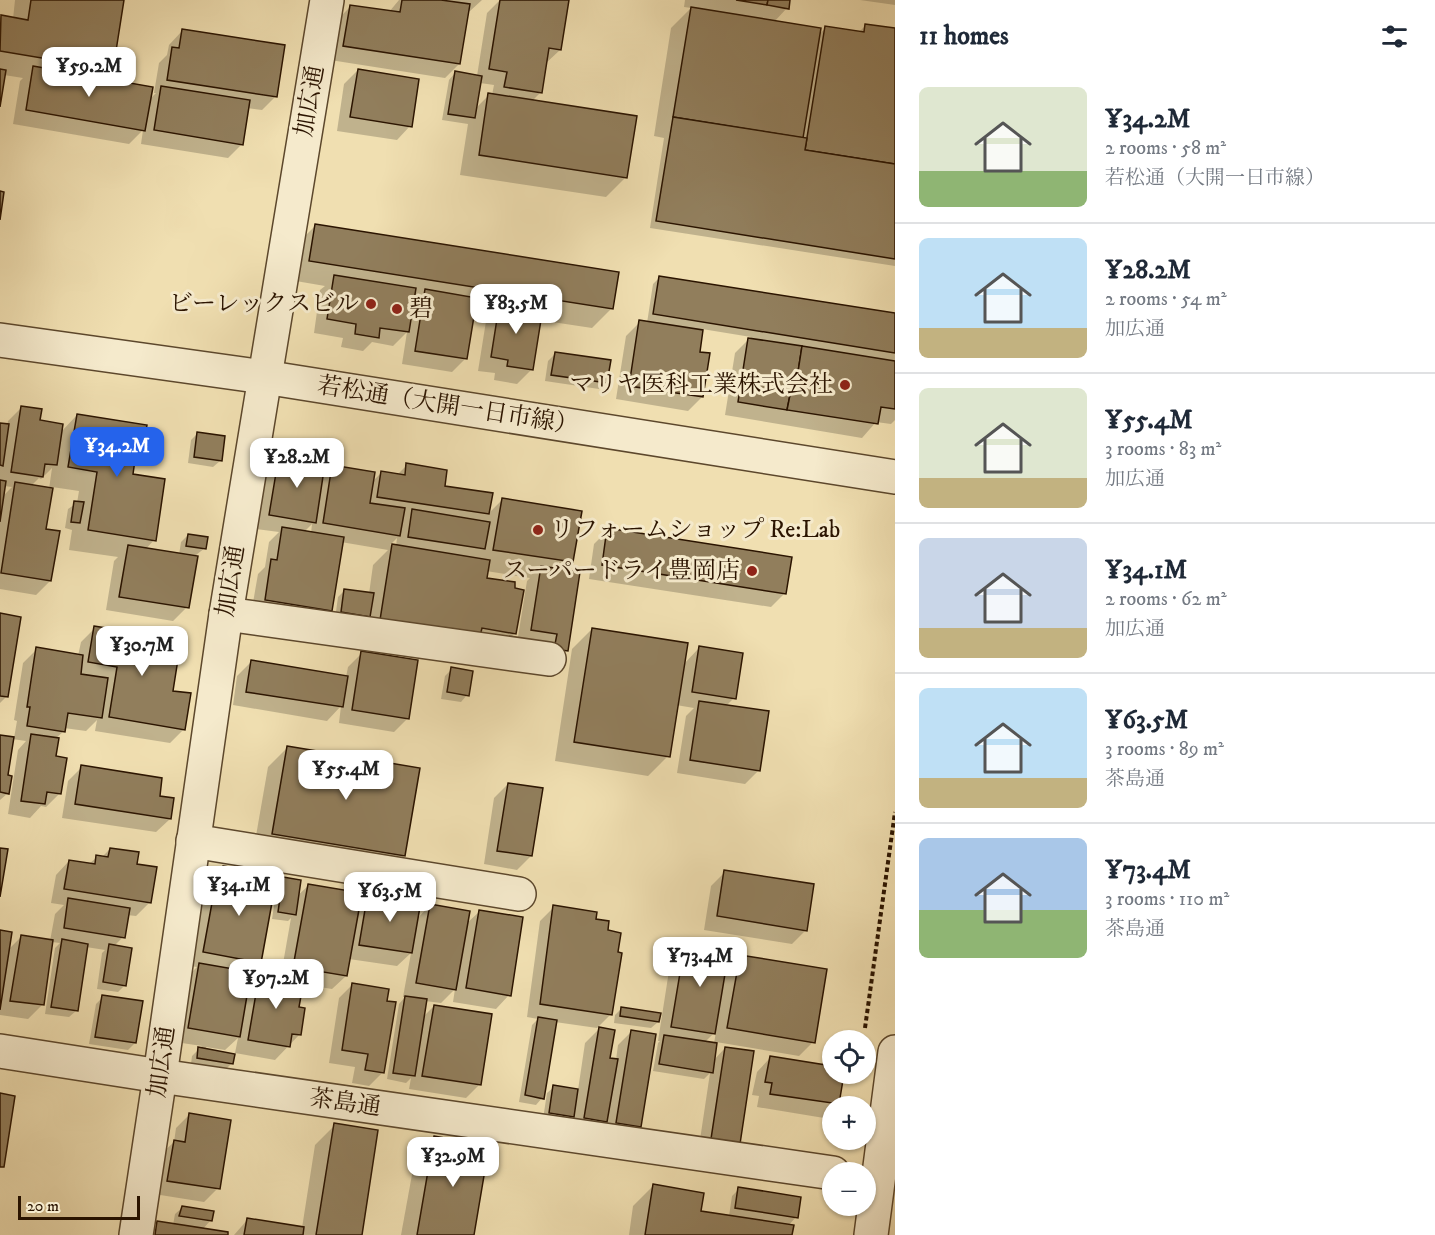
<!DOCTYPE html>
<html lang="en">
<head>
<meta charset="utf-8">
<style>
  :root { --surface:#fff; --page:#f6f6f7; --text:#1f2937; --muted:#747a83; --line:#e0e1e3; --accent:#2563eb }
  body { margin:0; font-family:"IM FELL DW Pica","Noto Serif JP",serif; background:var(--page); color:var(--text); height:100vh; display:flex; flex-direction:column; font-size:22px; white-space:nowrap }
  * { box-sizing:border-box; margin:0 }
  p { font-size:20px; color:var(--muted) }
  .icon { flex:none; width:33px; height:33px; fill:none; stroke:currentColor; stroke-width:2; stroke-linecap:round; stroke-linejoin:round }
  .map { position:relative; flex:1; overflow:hidden }
  .drawer { display:flex; flex-direction:column; background:var(--surface); width:540px }
  .drawer>* { flex:none }
  .tools { position:absolute; left:822px; top:1030px; display:grid; gap:12px }
  .tools a { display:grid; place-items:center; width:54px; height:54px; border-radius:50%; background:var(--surface); box-shadow:0 2px 4px #0004; font-size:30px }
  .scale { position:absolute; left:18px; bottom:15px; width:122px; box-sizing:border-box; padding-left:6px; border:3px solid #2b1400; border-top:0; font-size:16px; line-height:21px; white-space:nowrap; color:#2b1400; -webkit-text-stroke:4px #f5eacc; paint-order:stroke }
  .price { position:absolute; translate:-50% -51px; padding:0 14px; border-radius:12px; background:#fff; color:#222; font-size:20px; line-height:39px; filter:drop-shadow(0 2px 3px #0008) }
  .price::after { content:''; position:absolute; left:50%; top:36px; width:18px; height:14px; margin-left:-9px; background:inherit; clip-path:polygon(0 0,100% 0,50% 100%) }
  .price.active { background:var(--accent); color:#fff }
  ul { padding:0; list-style:none }
  li { display:flex; align-items:center; gap:18px; height:150px; padding:0 24px }
  li+li { border-top:2px solid var(--line) }
  li span { display:grid; place-items:center; flex:none; width:168px; height:120px; border-radius:9px; color:#555 }
  li>.icon { margin-inline-start:auto }
  span .icon { width:72px; height:72px; fill:#fffc; stroke-width:1 }
  li b { font-size:26px }
  h2 { display:flex; justify-content:space-between; align-items:center; height:72px; padding:0 24px; font-size:26px }
  main { display:flex; flex:1; min-height:0 }
  .map>svg:first-child { display:block }
</style>
</head>
<body>
<main>
<div class="map">
<svg width="895" height="1235" viewBox="0 0 895 1235">
  <rect width="100%" height="100%" fill="#f0dfb1"/>
  <filter id="stains"><feTurbulence type="fractalNoise" baseFrequency=".00333" numOctaves="4"/><feColorMatrix values="0 0 0 0 .2 0 0 0 0 .09 0 0 0 0 .02 0 0 0 .5 -.17"/></filter>
  <radialGradient id="worn" r=".72"><stop offset=".6" stop-color="#630" stop-opacity="0"/><stop offset="1" stop-color="#630" stop-opacity=".3"/></radialGradient>
  <g fill="#0003" fill-rule="evenodd">
    <path d="M15,0h108l-11,69 -10,10 47,21 7,-7h-2l5,-30 8,-8 2,-10 13,-14 94,65 -14,14 -15,-2 -5,36 -14,14 -87,-14 2,-14 -14,14 -116,-20 7,-43 3,-3 -19,-3 -4,23v-80l1,-1 12,2z"/>
    <path d="M399,0h83l-12,11h-3l-8,53 -14,14 -115,-18 6,-39 14,-14 39,5z"/>
    <path d="M500,0h68l-8,50 -15,14 -4,28 -9,9 94,76 -20,20 -146,-22 8,-51 -26,-4 7,-40 6,-7 22,3 10,-63zM480,83l14,2 -2,10h-3l-13,13z"/>
    <path d="M685,0h104l-2,8 -13,14 44,13 8,-7 32,5 8,-8 29,5v236l-245,-38 14,-90 -10,-2 17,-108 20,-20 -7,-1z"/>
    <path d="M860,0h35v5z"/>
    <path d="M358,70l52,56 -13,14 -60,-9 7,-47z"/>
    <path d="M316,225l296,83 -20,20 -53,-8 -8,50 -14,14 -23,-4 1,-7 -17,-2 9,-56 3,-3 -16,-3 -8,49 -14,14 -50,-8 5,-32 -14,14 -21,-4 -9,9 -22,-4 2,-9 -29,-5 6,-43 5,-4 -35,-6 6,-35z"/>
    <path d="M660,277l235,38v105l-4,4 -15,-2 -14,16 -137,-23 10,-62 16,-16 -49,-8 -4,24 4,44 -14,14 -72,-12 10,-63 14,-14 7,1 6,-39z"/>
    <path d="M555,354l51,29 -7,6 -54,-8 3,-20z"/>
    <path d="M22,407l16,15 23,10 16,-17 66,24 -8,8 -4,28 23,65 -9,10 34,5 2,-13 7,-7 17,13 -9,7 -9,52 -14,14 -67,-11 8,-49 4,-4 -49,-7 3,-20 -7,-2 3,-19 9,-6 2,-12 -27,-4 -8,43 6,51 -14,14 -36,-6v-165l7,2 1,-5zM52,468l-3,21 -18,-3 8,-8 2,1zM4,486l8,1 -10,10z"/>
    <path d="M198,433l22,28 -7,6 -25,-4 3,-23z"/>
    <path d="M279,457l42,21 12,-11 39,15 9,-9 15,3 11,-11 81,49 14,-14 70,62 -9,9 3,79 -14,14 -35,-21 10,-62 3,-3 -44,-7 -1,8 30,54 -20,20 -160,-34 3,-22 7,-7 24,4 4,-29 15,-15 -47,-8 -11,68 -13,14 -66,-10 7,-40 7,-7 4,-25 10,-10 -23,-3 9,-58zM312,524l-1,9 -7,-1zM397,538l-1,8 -6,-1z"/>
    <path d="M608,530l177,63 -14,14 -182,-28 5,-35z"/>
    <path d="M0,615l6,82 -6,6z"/>
    <path d="M95,628l76,64 13,37 -14,14 -75,-12 2,-11 -11,11 -22,-3v3l-9,8 -1,18 6,36 -14,14 -5,-1 -11,12 -22,-4 10,-64 8,-9 -14,-2 -6,37 2,17 -8,7v-64l14,2 3,-17 -3,-1 9,-57 14,-14 41,7 3,-14z"/>
    <path d="M592,629l91,36 16,-17 35,50 -8,8 33,64 -14,14 -68,-11 9,-57 8,-8 -18,-3 -8,51 -20,20 -93,-15 17,-112z"/>
    <path d="M362,653l46,65 -14,14 -55,-9 2,-17 -14,15 -94,-16 4,-29 14,-14 95,15 2,-10z"/>
    <path d="M452,669l15,26 -6,7 -20,-3 4,-23z"/>
    <path d="M288,747l116,109 -20,19 -131,-22 15,-86z"/>
    <path d="M82,767l88,52 -14,13 -94,-14 6,-37z"/>
    <path d="M508,784l23,72 -14,14 -33,-6 10,-66z"/>
    <path d="M110,849l25,17 15,36 -14,14 -9,-1 -4,22 -9,9 11,39 -7,7 -21,-3 5,-36 3,-3 -19,-3 -10,64 -7,6 -24,-3 10,-66 5,-5 -8,-1 -10,63 -14,14 -28,-4v-84l8,19 13,-13 29,4 5,-27 9,-9 -13,-2 5,-28 13,-14 20,3 8,-7h5z"/>
    <path d="M224,867l22,15 14,80 -11,11 -2,12 13,-13 21,3 10,-57 -3,3 -16,-2 5,-33 7,-7 13,17 11,-10 50,18 10,-10 48,26 14,-15 36,19 13,-12 30,83 -13,14 -43,-7 2,-13 -14,14 -16,-2 -3,17 12,-12 46,78 -14,14 -57,-9 2,-11 -5,5 -19,-4 12,-75 6,-7h-2l8,-44 -14,13 -48,-7 -3,17 -14,13 -37,-6 -2,12 4,13 3,26 -25,26 -40,-7 3,-15 -13,12 -19,-3v3l26,13 -7,7 -34,-6 1,-8 10,-10 -27,-4 10,-63 12,-12 -7,-1 13,-70 5,-5 2,-10z"/>
    <path d="M725,872l81,58 -14,14 -88,-14 7,-44z"/>
    <path d="M554,907l40,13 12,11 5,83 -14,14 -42,-6 -13,76 -6,7 -17,-3 13,-77 6,-6 -11,-2 13,-96z"/>
    <path d="M685,944l39,29 16,-17 73,86 -14,14 -83,-14 -3,19 12,-13 13,95 -40,10 12,-80 -6,6 -51,-8 5,-28 2,-2h-2l13,-83zM716,1031l-2,13 -10,-1z"/>
    <path d="M353,984l32,18 -2,70 -14,14 -17,-3 3,-16 -26,-4 10,-65z"/>
    <path d="M103,997l32,46 -7,7 -39,-6 7,-40z"/>
    <path d="M622,1008l36,14 -7,6 -37,-5 1,-8z"/>
    <path d="M599,1029l10,30 7,1 2,-15 14,-14 8,96 -14,14 -23,-4 3,-16 -14,14 -21,-3 2,-16 -7,7 -23,-4 4,-26 7,-6 24,3 7,-47z"/>
    <path d="M770,1058l62,10v6h10l-5,30 -13,14 -67,-11 2,-11 -7,-1 5,-23z"/>
    <path d="M190,1114l28,74 -14,14 -50,-8 6,-39 14,-13 2,-14z"/>
    <path d="M335,1125l25,110h-126l14,-16 54,9 13,-83z"/>
    <path d="M434,1138l38,97h-71l14,-77z"/>
    <path d="M653,1186l46,26 30,4 3,-20 7,-7 57,28 -8,9 3,9h-162l4,-29z"/>
    <path d="M182,1208l28,13 -8,9 24,5h-80l12,-12 15,2 2,-11z"/>
  </g>
  <g fill="#917e5c" stroke="#2b1400" stroke-width="1.5">
    <path d="M31,0h93l-11,70 -113,-19 1,-36 27,5z"/>
    <path d="M402,0h39l29,4 -10,60 -117,-18 7,-41 50,7z"/>
    <path d="M500,0h69l-8,50 -12,-2 -7,45 -38,-6 3,-15 -18,-3z"/>
    <path d="M736,0h32l-1,5z"/>
    <path d="M768,0h22l-1,9 -22,-4z"/>
    <path d="M691,7l130,21 -18,110 -130,-21z"/>
    <path d="M865,24l30,4v136l-90,-14 20,-124 39,6z"/>
    <path d="M182,29l103,16 -8,52 -110,-17 5,-33 7,1z"/>
    <path d="M33,66l120,21 -8,44 -119,-21z"/>
    <path d="M0,69l6,1 -6,37z"/>
    <path d="M358,69l61,10 -7,48 -62,-10z"/>
    <path d="M455,71l27,5 -7,42 -27,-4z"/>
    <path d="M161,86l89,14 -7,45 -89,-15z"/>
    <path d="M488,93l149,23 -10,62 -148,-23z"/>
    <path d="M673,117l134,21 -2,12 90,14v95l-239,-38z"/>
    <path d="M0,191l4,1 -4,28z"/>
    <path d="M315,224l304,48 -6,37 -304,-48z"/>
    <path d="M334,275l82,13 -7,44 -29,-4 -1,10 -24,-4 1,-10 -29,-5z"/>
    <path d="M659,276l236,37v40l-242,-39z"/>
    <path d="M425,289l52,9 -10,61 -52,-8z"/>
    <path d="M500,300l35,5 -2,14 8,1 -8,50 -26,-4 1,-6 -17,-3z"/>
    <path d="M639,320l64,10 -3,22 10,1 -7,44 -74,-11z"/>
    <path d="M748,338l54,8 -7,45 -4,-1 -4,20 -49,-8z"/>
    <path d="M802,346l93,15v48l-14,-2 -3,17 -91,-14 4,-20 4,1z"/>
    <path d="M555,352l56,8 -4,23 -56,-8z"/>
    <path d="M21,406l21,3 -2,11 23,4 -6,41 -12,-1 -2,13 -32,-5z"/>
    <path d="M77,414l70,11 -3,15 -6,-1 -5,35 32,5 -9,62 -68,-11 9,-58 -29,-5z"/>
    <path d="M0,423l9,1 -6,42 -3,-1z"/>
    <path d="M197,432l28,4 -3,25 -28,-4z"/>
    <path d="M279,455l46,8 -9,60 -47,-8z"/>
    <path d="M406,463l41,7 -2,16 48,7 -4,21 -112,-17 4,-26 24,4z"/>
    <path d="M332,465l43,7 -5,31 35,5 -5,28 -77,-13z"/>
    <path d="M0,480l6,1 -6,41z"/>
    <path d="M15,482l38,6 -7,41 14,2 -9,50 -50,-8z"/>
    <path d="M502,498l80,13 -9,51 -80,-12z"/>
    <path d="M74,501l10,1 -4,21 -9,-1z"/>
    <path d="M412,509l78,13 -5,27 -77,-12z"/>
    <path d="M282,527l62,10 -12,74 -67,-11 6,-41 6,1z"/>
    <path d="M607,528l185,29 -6,37 -184,-29z"/>
    <path d="M188,534l20,3 -2,12 -20,-3z"/>
    <path d="M392,544l98,16 -3,18 28,4v6l9,2 -8,44 -34,-6 -2,8 -100,-16z"/>
    <path d="M128,545l70,11 -9,52 -70,-11z"/>
    <path d="M541,566l39,6 -12,79 -14,-2 3,-15 -26,-4z"/>
    <path d="M344,589l30,4 -4,24 -29,-5z"/>
    <path d="M0,613l21,4 -13,80 -8,-1z"/>
    <path d="M94,626l87,14 -8,51 18,2 -6,37 -76,-13 8,-50 -29,-5z"/>
    <path d="M592,628l96,15 -18,114 -96,-15z"/>
    <path d="M699,646l44,7 -7,46 -44,-7z"/>
    <path d="M36,647l47,8 -2,19 27,4 -6,40 -34,-5 -3,19 -38,-6 3,-19h-3z"/>
    <path d="M361,651l57,9 -9,59 -57,-9z"/>
    <path d="M251,660l97,16 -5,31 -97,-15z"/>
    <path d="M451,667l22,4 -4,25 -22,-4z"/>
    <path d="M699,701l70,10 -9,60 -70,-11z"/>
    <path d="M31,734l28,4 -3,18 11,2 -6,36 -14,-2 -2,12 -24,-3z"/>
    <path d="M0,735l14,2 -6,38 4,1 -3,18 -9,-2z"/>
    <path d="M287,746l133,22 -15,88 -133,-22z"/>
    <path d="M81,765l81,13 -2,18 14,2 -3,21 -96,-15z"/>
    <path d="M508,783l35,5 -11,68 -35,-5z"/>
    <path d="M0,848l8,1 -8,48z"/>
    <path d="M110,848l29,4 -2,12 20,3 -6,36 -87,-14 5,-29 26,4 1,-9 12,2z"/>
    <path d="M223,866l26,4 -2,11 28,5 -14,77 -58,-11 13,-71h4z"/>
    <path d="M724,870l90,14 -7,47 -90,-15z"/>
    <path d="M283,877l18,3 -5,35 -18,-3z"/>
    <path d="M308,884l54,9 -15,83 -54,-9z"/>
    <path d="M368,892l53,9 -9,52 -53,-8z"/>
    <path d="M68,898l62,10 -5,30 -61,-10z"/>
    <path d="M430,904l40,7 -14,79 -40,-7z"/>
    <path d="M553,905l44,7 -1,7 13,2 -1,9 13,3 -3,19 4,1 -10,62 -72,-11z"/>
    <path d="M479,910l44,7 -12,79 -45,-8z"/>
    <path d="M0,930l12,2 -12,78z"/>
    <path d="M21,935l32,5 -9,65 -34,-4z"/>
    <path d="M62,939l26,5 -10,67 -27,-4z"/>
    <path d="M685,943l44,7 -14,84 -44,-7z"/>
    <path d="M109,944l23,4 -6,38 -23,-4z"/>
    <path d="M740,955l87,14 -12,74 -88,-15z"/>
    <path d="M199,963l52,9 -11,65 -52,-9z"/>
    <path d="M260,970l38,7 -4,17 7,2 -2,11 6,1 -4,27 -9,-1 -2,13 -42,-7z"/>
    <path d="M352,983l37,6 -2,12 9,1 -12,71 -19,-3 3,-16 -26,-4z"/>
    <path d="M102,995l41,6 -7,42 -41,-6z"/>
    <path d="M405,996l22,3 -12,77 -22,-3z"/>
    <path d="M434,1005l58,9 -11,71 -59,-9z"/>
    <path d="M621,1007l40,6 -2,9 -39,-6z"/>
    <path d="M538,1017l19,3 -13,79 -19,-4z"/>
    <path d="M599,1027l16,3 -5,28 8,1 -11,63 -23,-4z"/>
    <path d="M631,1030l25,4 -15,93 -25,-4z"/>
    <path d="M664,1035l53,8 -4,30 -54,-9z"/>
    <path d="M198,1047l37,7 -2,10 -36,-6z"/>
    <path d="M725,1047l29,4 -14,93 -29,-5z"/>
    <path d="M770,1056l62,10v8h12l-5,30 -69,-10 2,-11 -7,-1z"/>
    <path d="M553,1085l25,4 -4,28 -25,-4z"/>
    <path d="M0,1093l15,3 -11,71h-4z"/>
    <path d="M189,1113l42,7 -11,69 -53,-8 7,-41 11,2z"/>
    <path d="M334,1123l44,7 -16,105h-46z"/>
    <path d="M434,1136l55,10 -15,89h-57z"/>
    <path d="M653,1184l51,9 -3,18 93,14 -2,10h-147z"/>
    <path d="M738,1187l63,10 -3,21 -63,-10z"/>
    <path d="M182,1206l32,5 -2,10 -33,-5z"/>
    <path d="M247,1218l57,9 -1,8h-59z"/>
    <path d="M157,1221l71,11v3h-73z"/>
  </g>
  <g fill="none" stroke-linecap="round" stroke-linejoin="round">
    <defs>
      <g id="minor">
        <path d="M226,614l323,45"/>
        <path d="M193,841l326,53"/>
        <path d="M0,1051l160,25 673,97"/>
        <path d="M136,1235l24,-159 66,-462 101,-614"/>
      </g>
      <g id="tertiary">
        <path d="M0,340l264,37 631,100"/>
        <path d="M871,1235l24,-183"/>
      </g>
    </defs>
    <use href="#minor" stroke="#5c472c" stroke-width="36"/>
    <use href="#tertiary" stroke="#5c472c" stroke-width="36"/>
    <path stroke="#2b1400" stroke-width="4" stroke-dasharray="4.5 3" stroke-linecap="butt" d="M865,1028l30,-216"/>
    <use href="#minor" stroke="#f5eacc" stroke-width="33"/>
    <use href="#tertiary" stroke="#f5eacc" stroke-width="33"/>
  </g>
  <g fill="#8f2418" stroke="#f5eacc" stroke-width="2">
    <circle cx="371" cy="304" r="6"/>
    <circle cx="397" cy="309" r="6"/>
    <circle cx="845" cy="385" r="6"/>
    <circle cx="538" cy="530" r="6"/>
    <circle cx="752" cy="571" r="6"/>
  </g>
  <g text-anchor="middle" dominant-baseline="central" stroke-width="6" stroke-linejoin="round" paint-order="stroke">
    <g font-size="24" fill="#2b1400" stroke="#f5eacc">
      <text transform="translate(310 101) rotate(-80)">加広通</text>
      <text transform="translate(448 406) rotate(9)">若松通（大開一日市線）</text>
      <text transform="translate(231 581) rotate(-81)">加広通</text>
      <text transform="translate(162 1062) rotate(-82)">加広通</text>
      <text transform="translate(345 1103) rotate(8)">茶島通</text>
    </g>
    <g font-size="24" fill="#2b1400" stroke="#f5eacc" text-anchor="end">
      <text x="359" y="304">ビーレックスビル</text>
      <text x="409" y="309" text-anchor="start">碧</text>
      <text x="833" y="385">マリヤ医科工業株式会社</text>
      <text x="550" y="530" text-anchor="start">リフォームショップ Re:Lab</text>
      <text x="740" y="571">スーパードライ豊岡店</text>
    </g>
  </g>
  <rect width="100%" height="100%" filter="url(#stains)"/>
  <rect width="100%" height="100%" fill="url(#worn)"/>
</svg>
<div class="tools">
<a><svg class="icon" aria-label="locate" viewBox="0 0 24 24"><circle cx="12" cy="12" r="6"/><path d="M12 2v4M12 18v4M2 12h4M18 12h4"/></svg></a>
<a>+</a>
<a>−</a>
</div>
<div class="scale">20 m</div>
<b class="price" style="left:89px;top:98px">¥59.2M</b>
<b class="price" style="left:516px;top:335px">¥83.5M</b>
<b class="price active" style="left:117px;top:478px">¥34.2M</b>
<b class="price" style="left:297px;top:489px">¥28.2M</b>
<b class="price" style="left:142px;top:677px">¥30.7M</b>
<b class="price" style="left:346px;top:801px">¥55.4M</b>
<b class="price" style="left:239px;top:917px">¥34.1M</b>
<b class="price" style="left:390px;top:923px">¥63.5M</b>
<b class="price" style="left:700px;top:988px">¥73.4M</b>
<b class="price" style="left:276px;top:1010px">¥97.2M</b>
<b class="price" style="left:453px;top:1188px">¥32.9M</b>
</div>
<section class="drawer">
<h2>11 homes<svg class="icon" aria-label="filters" viewBox="0 0 24 24"><path d="M4 7h16M4 17h16"/><circle cx="9" cy="7" r="2"/><circle cx="15" cy="17" r="2"/></svg></h2>
<ul>
<li><span style="background:linear-gradient(#dfe7d0 70%,#8fb573 0)"><svg class="icon" aria-label="home" viewBox="0 0 24 24"><path d="M3 11l9-7 9 7M6 9v11h12V9"/></svg></span><div><b>¥34.2M</b><p>2 rooms · 58 m²</p><p>若松通（大開一日市線）</p></div></li>
<li><span style="background:linear-gradient(#bfe0f5 75%,#c2b280 0)"><svg class="icon" aria-label="home" viewBox="0 0 24 24"><path d="M3 11l9-7 9 7M6 9v11h12V9"/></svg></span><div><b>¥28.2M</b><p>2 rooms · 54 m²</p><p>加広通</p></div></li>
<li><span style="background:linear-gradient(#dfe7d0 75%,#c2b280 0)"><svg class="icon" aria-label="home" viewBox="0 0 24 24"><path d="M3 11l9-7 9 7M6 9v11h12V9"/></svg></span><div><b>¥55.4M</b><p>3 rooms · 83 m²</p><p>加広通</p></div></li>
<li><span style="background:linear-gradient(#c9d6e8 75%,#c2b280 0)"><svg class="icon" aria-label="home" viewBox="0 0 24 24"><path d="M3 11l9-7 9 7M6 9v11h12V9"/></svg></span><div><b>¥34.1M</b><p>2 rooms · 62 m²</p><p>加広通</p></div></li>
<li><span style="background:linear-gradient(#bfe0f5 75%,#c2b280 0)"><svg class="icon" aria-label="home" viewBox="0 0 24 24"><path d="M3 11l9-7 9 7M6 9v11h12V9"/></svg></span><div><b>¥63.5M</b><p>3 rooms · 89 m²</p><p>茶島通</p></div></li>
<li><span style="background:linear-gradient(#a9c7e8 60%,#8fb573 0)"><svg class="icon" aria-label="home" viewBox="0 0 24 24"><path d="M3 11l9-7 9 7M6 9v11h12V9"/></svg></span><div><b>¥73.4M</b><p>3 rooms · 110 m²</p><p>茶島通</p></div></li>
</ul>
</section>
</main>
</body>
</html>
